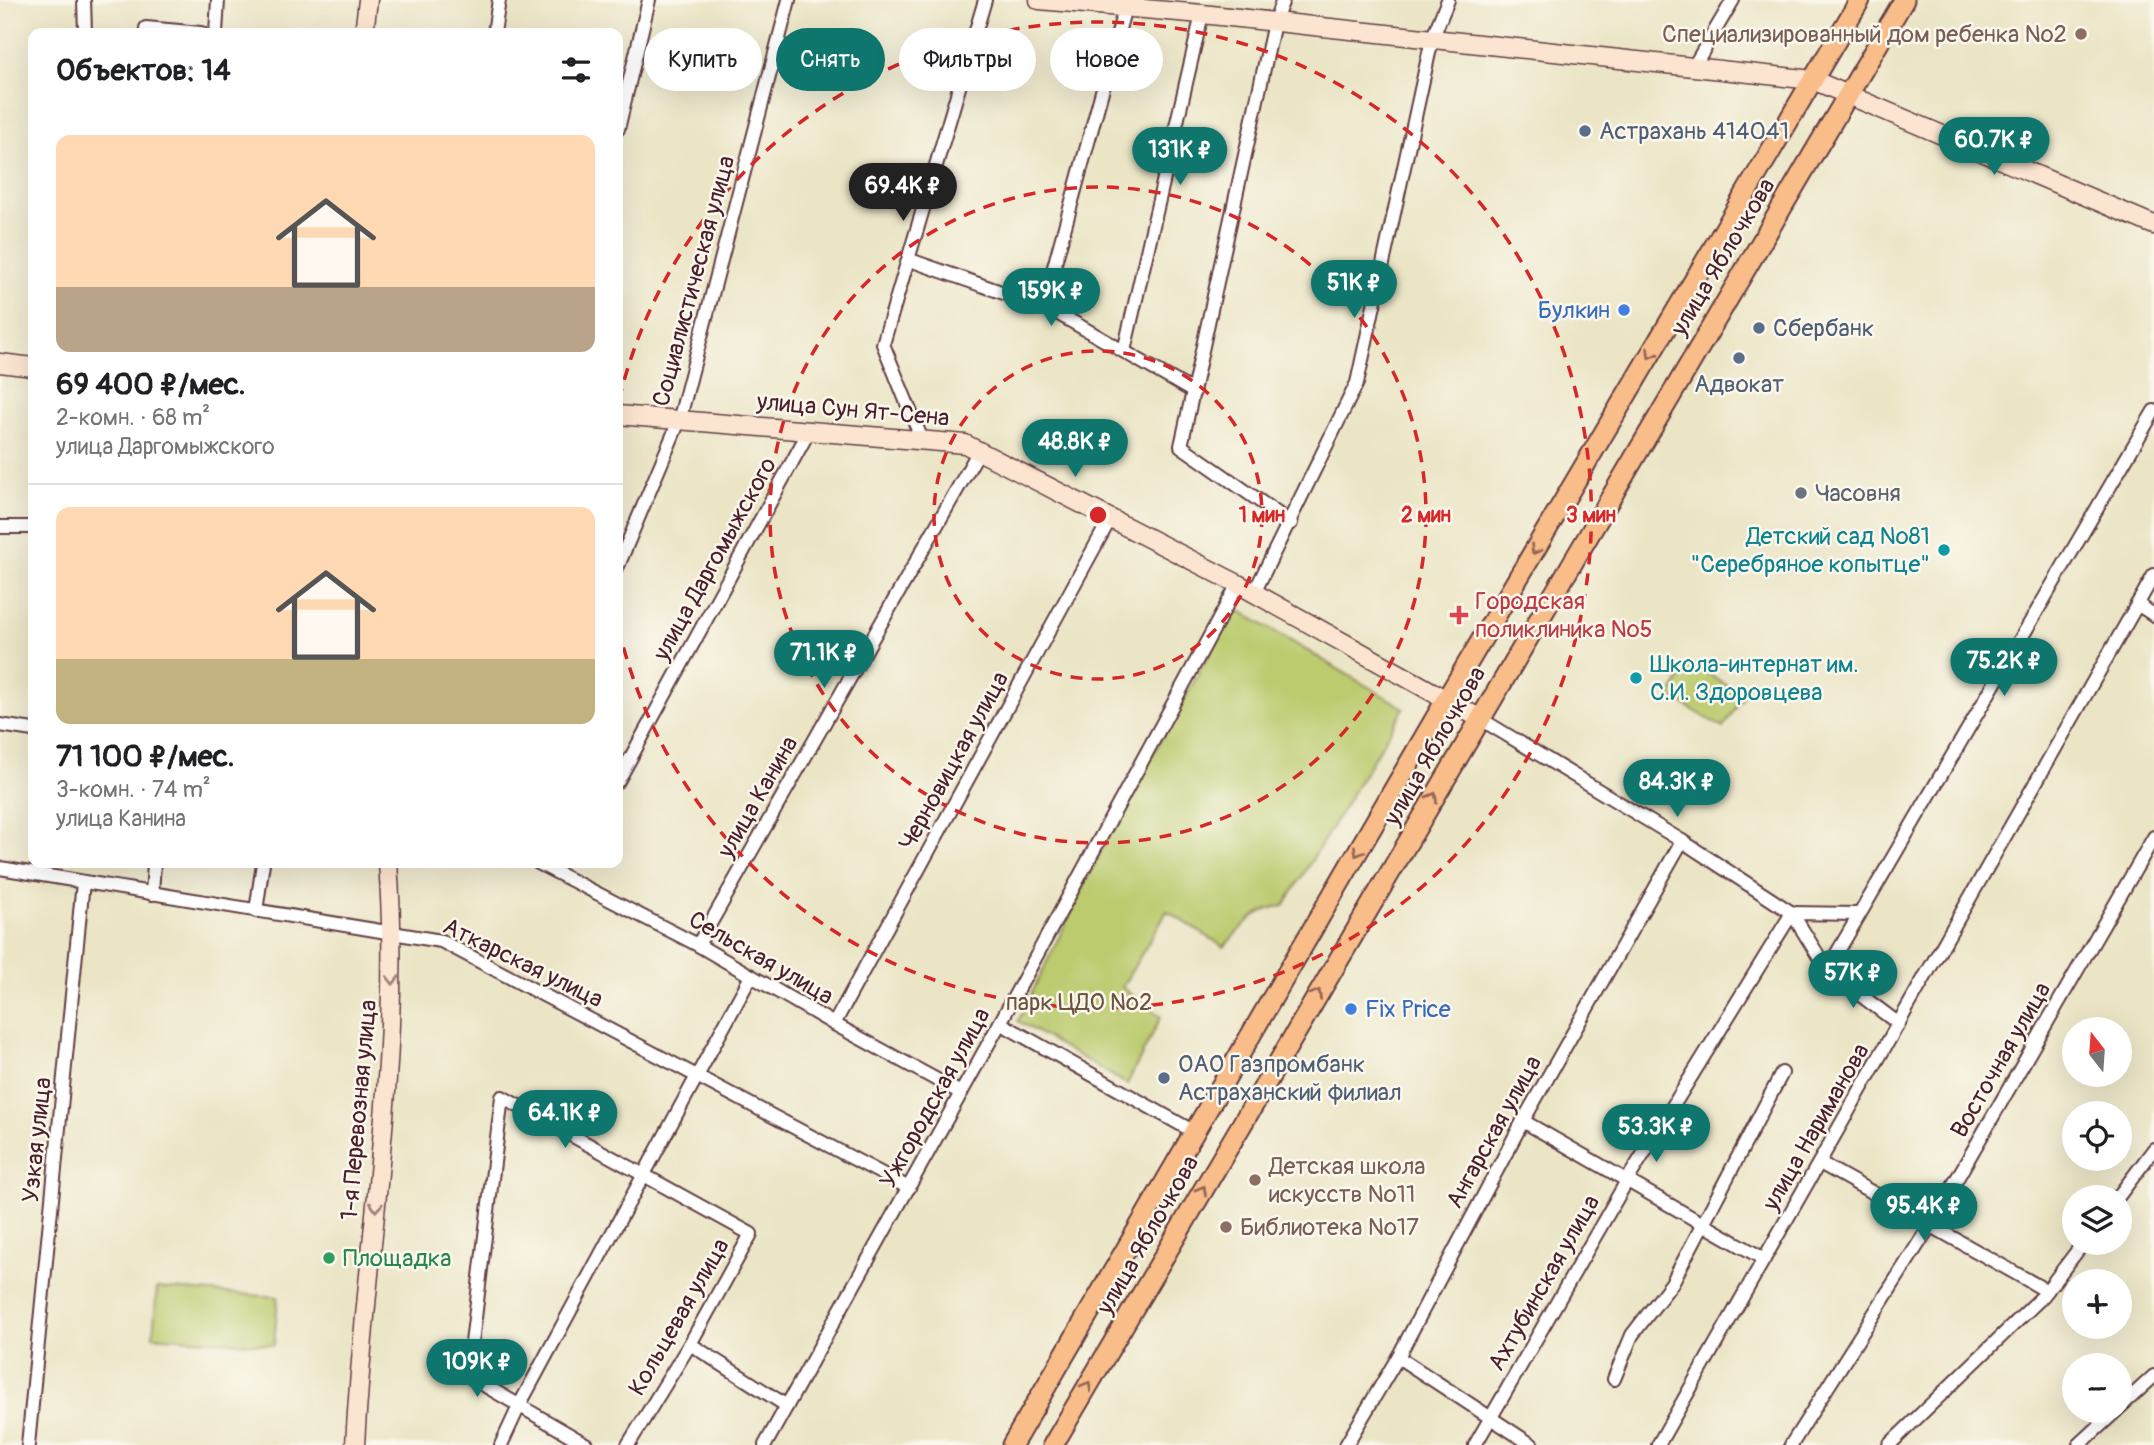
<!DOCTYPE html>
<html lang="ru">
<head>
<meta charset="utf-8">
<style>
  :root { --surface:#fff; --page:#f2f2f2; --text:#202124; --muted:#757577; --line:#e0e0e0; --accent:#0f766e }
  body { margin:0; font-family:Pangolin,sans-serif; background:var(--page); color:var(--text); height:100vh; display:flex; flex-direction:column; font-size:26px; white-space:nowrap }
  * { box-sizing:border-box; margin:0 }
  p { font-size:23px; color:var(--muted) }
  .icon { flex:none; width:38px; height:38px; fill:none; stroke:currentColor; stroke-width:2; stroke-linecap:round; stroke-linejoin:round }
  .map { position:relative; flex:1; overflow:hidden }
  .details { position:absolute; left:28px; top:28px; width:595px; height:840px; display:flex; flex-direction:column; background:var(--surface); border-radius:14px; box-shadow:0 7px 28px #0002 }
  .details>* { flex:none }
  .banner { position:absolute; left:644px; top:28px; width:665px; height:63px; display:flex; gap:14px }
  .needle { width:46px; rotate:343deg }
  .buttons { position:absolute; left:2062px; top:1017px; display:grid; gap:14px }
  .buttons a { display:grid; place-items:center; width:70px; height:70px; border-radius:50%; background:var(--surface); box-shadow:0 7px 28px #0002; font-size:35px }
  .price { position:absolute; translate:-50% -60px; padding:0 16px; border-radius:24px; background:var(--accent); color:#fff; font-size:23px; line-height:46px; filter:drop-shadow(0 2px 4px #0008) }
  .price::after { content:''; position:absolute; left:50%; top:42px; width:21px; height:16px; margin-left:-10px; background:inherit; clip-path:polygon(0 0,100% 0,50% 100%) }
  .price.current { background:#222; color:#fff }
  ul { padding:0; list-style:none }
  li { display:grid; align-content:center; gap:14px; height:371px; padding:0 28px }
  li+li { border-top:2px solid var(--line) }
  li span { display:grid; place-items:center; height:217px; border-radius:14px; color:#555 }
  li>.icon { margin-inline-start:auto }
  span .icon { width:126px; height:126px; fill:#fffc; stroke-width:1 }
  li b { font-size:30px }
  h2 { display:flex; justify-content:space-between; align-items:center; height:84px; padding:0 28px; font-size:30px }
  .pill { padding:0 24px; border-radius:32px; background:var(--surface); box-shadow:0 7px 28px #0002; font-size:24px; line-height:63px }
  .pill.current { background:var(--accent); color:#fff }
  .map>svg:first-child { display:block }
</style>
</head>
<body>
<div class="map">
<svg width="2154" height="1445" viewBox="0 0 2154 1445">
  <rect width="100%" height="100%" fill="#fbf7ec"/>
  <filter id="ink" filterUnits="userSpaceOnUse"><feTurbulence type="fractalNoise" baseFrequency=".0143" numOctaves="2"/><feDisplacementMap in="SourceGraphic" scale="14" xChannelSelector="R" yChannelSelector="G"/><feConvolveMatrix kernelMatrix="1 2 1 2 8 2 1 2 1" color-interpolation-filters="sRGB"/></filter>
  <filter id="wash" filterUnits="userSpaceOnUse"><feTurbulence type="fractalNoise" baseFrequency=".00686" numOctaves="4" result="noise"/><feDisplacementMap in="SourceGraphic" scale="28" xChannelSelector="R" yChannelSelector="G"/><feGaussianBlur stdDeviation="1.57" result="paint"/><feColorMatrix in="noise" values="0 0 0 0 0 0 0 0 0 0 0 0 0 0 0 0 0 1.4 0 .05"/><feComposite in="paint" operator="in"/></filter>
  <g filter="url(#wash)">
    <rect width="100%" height="100%" fill="#ebe5c6"/>
    <g fill="#bbcb6e" stroke="#82754c" stroke-width="2">
      <path d="M1235,608l169,100 -120,198c-29,2 -42,21 -60,41l-57,-36 -45,76 39,30 -34,67 -109,-63 95,-195z"/>
      <path d="M1690,663l54,32 -21,33 -53,-32z"/>
      <path d="M157,1288l121,9 -4,48 -121,-9z"/>
    </g>
  </g>
  <g filter="url(#ink)">
    <g fill="none" stroke-linecap="round" stroke-linejoin="round">
      <defs>
        <g id="street">
          <path d="M84,0l1,33"/>
          <path d="M1283,0l-9,23 -93,423 110,77"/>
          <path d="M146,33v-5l55,5"/>
          <path d="M216,33l2,-33"/>
          <path d="M494,33l5,-33"/>
          <path d="M1694,66l39,-66"/>
          <path d="M618,129l31,-129"/>
          <path d="M910,260l142,50 142,82"/>
          <path d="M1043,307l84,-307"/>
          <path d="M1124,351l78,-337"/>
          <path d="M922,440l-39,-96 102,-344"/>
          <path d="M0,527h33"/>
          <path d="M618,566l61,-145 110,-421"/>
          <path d="M1254,593l103,-210 75,-344 16,-39"/>
          <path d="M2137,604l17,11"/>
          <path d="M1479,718l203,123 110,72 35,57 72,54"/>
          <path d="M0,725l33,5"/>
          <path d="M618,781l191,-350"/>
          <path d="M538,863l160,82 136,79 127,69"/>
          <path d="M0,868l441,73 468,247"/>
          <path d="M152,894l2,-31"/>
          <path d="M256,911l7,-48"/>
          <path d="M698,945l281,-494"/>
          <path d="M1827,970l327,-559"/>
          <path d="M1000,1023l196,110"/>
          <path d="M834,1024l276,-505"/>
          <path d="M1523,1121l241,138"/>
          <path d="M1820,1163l227,128"/>
          <path d="M2118,1197l36,-48"/>
          <path d="M690,1344l97,62"/>
          <path d="M1398,1357l134,88"/>
          <path d="M1614,1379l18,-44 40,-52 110,-210"/>
          <path d="M2119,1408l35,-32"/>
          <path d="M28,1445l55,-563"/>
          <path d="M501,1445l19,-41 231,-428"/>
          <path d="M587,1445l-115,-67 -3,-11 33,-270 249,137 -61,110 -62,101"/>
          <path d="M765,1445l235,-422 238,-439"/>
          <path d="M1346,1445l52,-88 125,-236 159,-280"/>
          <path d="M1475,1445l153,-266 164,-266 67,1"/>
          <path d="M1658,1445l496,-870"/>
          <path d="M1791,1445l138,-218 225,-390"/>
          <path d="M1889,1445l154,-149 41,-54"/>
          <path d="M2079,1445l38,-35"/>
        </g>
        <g id="secondary">
          <path d="M1039,0l163,14 611,66 341,145"/>
          <path d="M364,33l4,-33"/>
          <path d="M0,363l33,4"/>
          <path d="M618,415l347,29 273,140 241,134"/>
          <path d="M355,1445c10,-195 48,-386 33,-582"/>
        </g>
        <g id="primary">
          <path d="M1012,1445l434,-745 414,-700"/>
          <path d="M1053,1445l851,-1445"/>
        </g>
      </defs>
      <use href="#street" stroke="#623d42" stroke-width="16"/>
      <use href="#secondary" stroke="#623d42" stroke-width="21"/>
      <use href="#primary" stroke="#623d42" stroke-width="23"/>
      <use href="#street" stroke="#fff" stroke-width="12"/>
      <use href="#secondary" stroke="#fce5d0" stroke-width="18"/>
      <use href="#primary" stroke="#f8bd89" stroke-width="19"/>
    </g>
    <defs><path id="oneway-chevron" d="M-2-3.5L2.5 0L-2 3.5" fill="none" stroke-width="1.6" stroke-linecap="round" stroke-linejoin="round" transform="scale(1.75)"/></defs>
    <g stroke="#986655">
      <use href="#oneway-chevron" transform="translate(1651 354) rotate(121)"/>
      <use href="#oneway-chevron" transform="translate(1535 550) rotate(121)"/>
      <use href="#oneway-chevron" transform="translate(1433 797) rotate(-60)"/>
      <use href="#oneway-chevron" transform="translate(1358 852) rotate(120)"/>
      <use href="#oneway-chevron" transform="translate(1317 994) rotate(-60)"/>
      <use href="#oneway-chevron" transform="translate(1202 1190) rotate(-60)"/>
      <use href="#oneway-chevron" transform="translate(1087 1386) rotate(-60)"/>
    </g>
    <g stroke="#a3827e">
      <use href="#oneway-chevron" transform="translate(393 980) rotate(90)"/>
      <use href="#oneway-chevron" transform="translate(376 1207) rotate(95)"/>
    </g>
  </g>
  <g fill="none" stroke="#d62828" stroke-width="3.5" stroke-dasharray="12 9">
    <circle cx="1098" cy="515" r="164"/>
    <circle cx="1098" cy="515" r="328"/>
    <path d="M619 400A493 493 0 1 1 619 630"/>
  </g>
  <g fill="#8d6e63" stroke="#fbf7ec" stroke-width="2.5">
    <circle cx="2081" cy="34" r="7"/>
    <circle cx="1255" cy="1180" r="7"/>
    <circle cx="1226" cy="1227" r="7"/>
  </g>
  <g fill="#5c6f8a" stroke="#fbf7ec" stroke-width="2.5">
    <circle cx="1585" cy="131" r="7"/>
    <circle cx="1759" cy="328" r="7"/>
    <circle cx="1739" cy="358" r="7"/>
    <circle cx="1164" cy="1078" r="7"/>
  </g>
  <g fill="#3f7fe0" stroke="#fbf7ec" stroke-width="2.5">
    <circle cx="1624" cy="310" r="7"/>
    <circle cx="1351" cy="1009" r="7"/>
  </g>
  <circle fill="#6b7280" stroke="#fbf7ec" stroke-width="2.5" cx="1801" cy="493" r="7"/>
  <g fill="#0f9aa8" stroke="#fbf7ec" stroke-width="2.5">
    <circle cx="1944" cy="550" r="7"/>
    <circle cx="1636" cy="678" r="7"/>
  </g>
  <path fill="#e0444e" stroke="#fbf7ec" stroke-width="2.5" d="M1455.5 604.5h7v7h7v7h-7v7h-7v-7h-7v-7h7z"/>
  <circle fill="#2e9e5b" stroke="#fbf7ec" stroke-width="2.5" cx="329" cy="1258" r="7"/>
  <g text-anchor="middle" dominant-baseline="central" stroke-width="5" stroke-linejoin="round" paint-order="stroke">
    <g font-size="24" fill="#785e54" stroke="#fbf7ec" text-anchor="start">
      <text x="2067" y="34" text-anchor="end">Специализированный дом ребенка №2</text>
      <text x="1269" y="1166">Детская школа<tspan x="1269" dy="28">искусств №11</tspan></text>
      <text x="1240" y="1227">Библиотека №17</text>
    </g>
    <g font-size="24" fill="#4e5e75" stroke="#fbf7ec" text-anchor="start">
      <text x="1599" y="131">Астрахань 414041</text>
      <text x="1773" y="328">Сбербанк</text>
      <text x="1739" y="384" text-anchor="middle">Адвокат</text>
      <text x="1178" y="1064">ОАО Газпромбанк<tspan x="1178" dy="28">Астраханский филиал</tspan></text>
    </g>
    <g font-size="24" fill="#4a1f2b" stroke="#fbf7ec">
      <text transform="translate(1723 257) rotate(-59)">улица Яблочкова</text>
      <text transform="translate(694 281) rotate(-75)">Социалистическая улица</text>
      <text transform="translate(853 410) rotate(5)">улица Сун Ят-Сена</text>
      <text transform="translate(715 559) rotate(-61)">улица Даргомыжского</text>
      <text transform="translate(1435 746) rotate(-60)">улица Яблочкова</text>
      <text transform="translate(954 761) rotate(-61)">Черновицкая улица</text>
      <text transform="translate(758 797) rotate(-60)">улица Канина</text>
      <text transform="translate(761 958) rotate(30)">Сельская улица</text>
      <text transform="translate(523 963) rotate(26)">Аткарская улица</text>
      <text transform="translate(2001 1060) rotate(-60)">Восточная улица</text>
      <text transform="translate(935 1098) rotate(-61)">Ужгородская улица</text>
      <text transform="translate(359 1110) rotate(-85)">1-я Перевозная улица</text>
      <text transform="translate(1816 1127) rotate(-60)">улица Нариманова</text>
      <text transform="translate(1494 1132) rotate(-61)">Ангарская улица</text>
      <text transform="translate(37 1140) rotate(-84)">Узкая улица</text>
      <text transform="translate(1148 1235) rotate(-60)">улица Яблочкова</text>
      <text transform="translate(1544 1283) rotate(-60)">Ахтубинская улица</text>
      <text transform="translate(679 1317) rotate(-60)">Кольцевая улица</text>
    </g>
    <g font-size="24" fill="#366cbe" stroke="#fbf7ec" text-anchor="end">
      <text x="1610" y="310">Булкин</text>
      <text x="1365" y="1009" text-anchor="start">Fix Price</text>
    </g>
    <g font-size="24" fill="#5b616d" stroke="#fbf7ec" text-anchor="start">
      <text x="1815" y="493">Часовня</text>
    </g>
    <g font-size="24" fill="#0d838f" stroke="#fbf7ec" text-anchor="end">
      <text x="1930" y="536">Детский сад №81<tspan x="1930" dy="28">"Серебряное копытце"</tspan></text>
      <text x="1650" y="664" text-anchor="start">Школа-интернат им.<tspan x="1650" dy="28">С.И. Здоровцева</tspan></text>
    </g>
    <g font-size="24" fill="#be3a42" stroke="#fbf7ec" text-anchor="start">
      <text x="1475" y="601">Городская<tspan x="1475" dy="28">поликлиника №5</tspan></text>
    </g>
    <g font-size="24" fill="#6c533f" stroke="#fbf7ec">
      <text x="1079" y="1002">парк ЦДО №2</text>
    </g>
    <g font-size="24" fill="#27864d" stroke="#fbf7ec" text-anchor="start">
      <text x="343" y="1258">Площадка</text>
    </g>
  </g>
  <circle cx="1098" cy="515" r="10" fill="#d62828" stroke="#fbf7ec" stroke-width="3.5"/>
  <g font-size="21" text-anchor="middle" font-weight="bold" fill="#d62828" stroke="#fbf7ec" stroke-width="5" stroke-linejoin="round" paint-order="stroke">
    <text x="1262" y="522">1 мин</text>
    <text x="1426" y="522">2 мин</text>
    <text x="1591" y="522">3 мин</text>
  </g>
</svg>
<div class="buttons">
<a><svg class="needle" viewBox="-14 -14 28 28"><path d="M0-13l5 13h-10z" fill="#e53935"/><path d="M0 13l5-13h-10z" fill="#757577"/></svg></a>
<a><svg class="icon" aria-label="locate" viewBox="0 0 24 24"><circle cx="12" cy="12" r="6"/><path d="M12 2v4M12 18v4M2 12h4M18 12h4"/></svg></a>
<a><svg class="icon" aria-label="layers" viewBox="0 0 24 24"><path d="M12 4l9 5-9 5-9-5zM3 14l9 5 9-5"/></svg></a>
<a>+</a>
<a>−</a>
</div>
<b class="price" style="left:1994px;top:177px">60.7K ₽</b>
<b class="price" style="left:1180px;top:187px">131K ₽</b>
<b class="price current" style="left:903px;top:223px">69.4K ₽</b>
<b class="price" style="left:1354px;top:320px">51K ₽</b>
<b class="price" style="left:1051px;top:328px">159K ₽</b>
<b class="price" style="left:1075px;top:479px">48.8K ₽</b>
<b class="price" style="left:824px;top:690px">71.1K ₽</b>
<b class="price" style="left:2004px;top:698px">75.2K ₽</b>
<b class="price" style="left:1677px;top:819px">84.3K ₽</b>
<b class="price" style="left:1853px;top:1010px">57K ₽</b>
<b class="price" style="left:565px;top:1150px">64.1K ₽</b>
<b class="price" style="left:1656px;top:1164px">53.3K ₽</b>
<b class="price" style="left:1924px;top:1243px">95.4K ₽</b>
<b class="price" style="left:477px;top:1399px">109K ₽</b>
<div class="banner">
<a class="pill">Купить</a>
<a class="pill current">Снять</a>
<a class="pill">Фильтры</a>
<a class="pill">Новое</a>
</div>
<section class="details">
<h2>Объектов: 14<svg class="icon" aria-label="filters" viewBox="0 0 24 24"><path d="M4 7h16M4 17h16"/><circle cx="9" cy="7" r="2"/><circle cx="15" cy="17" r="2"/></svg></h2>
<ul>
<li><span style="background:linear-gradient(#ffd9b3 70%,#b9a48a 0)"><svg class="icon" aria-label="home" viewBox="0 0 24 24"><path d="M3 11l9-7 9 7M6 9v11h12V9"/></svg></span><div><b>69 400 ₽/мес.</b><p>2-комн. · 68 m²</p><p>улица Даргомыжского</p></div></li>
<li><span style="background:linear-gradient(#ffd9b3 70%,#c2b280 0)"><svg class="icon" aria-label="home" viewBox="0 0 24 24"><path d="M3 11l9-7 9 7M6 9v11h12V9"/></svg></span><div><b>71 100 ₽/мес.</b><p>3-комн. · 74 m²</p><p>улица Канина</p></div></li>
</ul>
</section>
</div>
</body>
</html>
